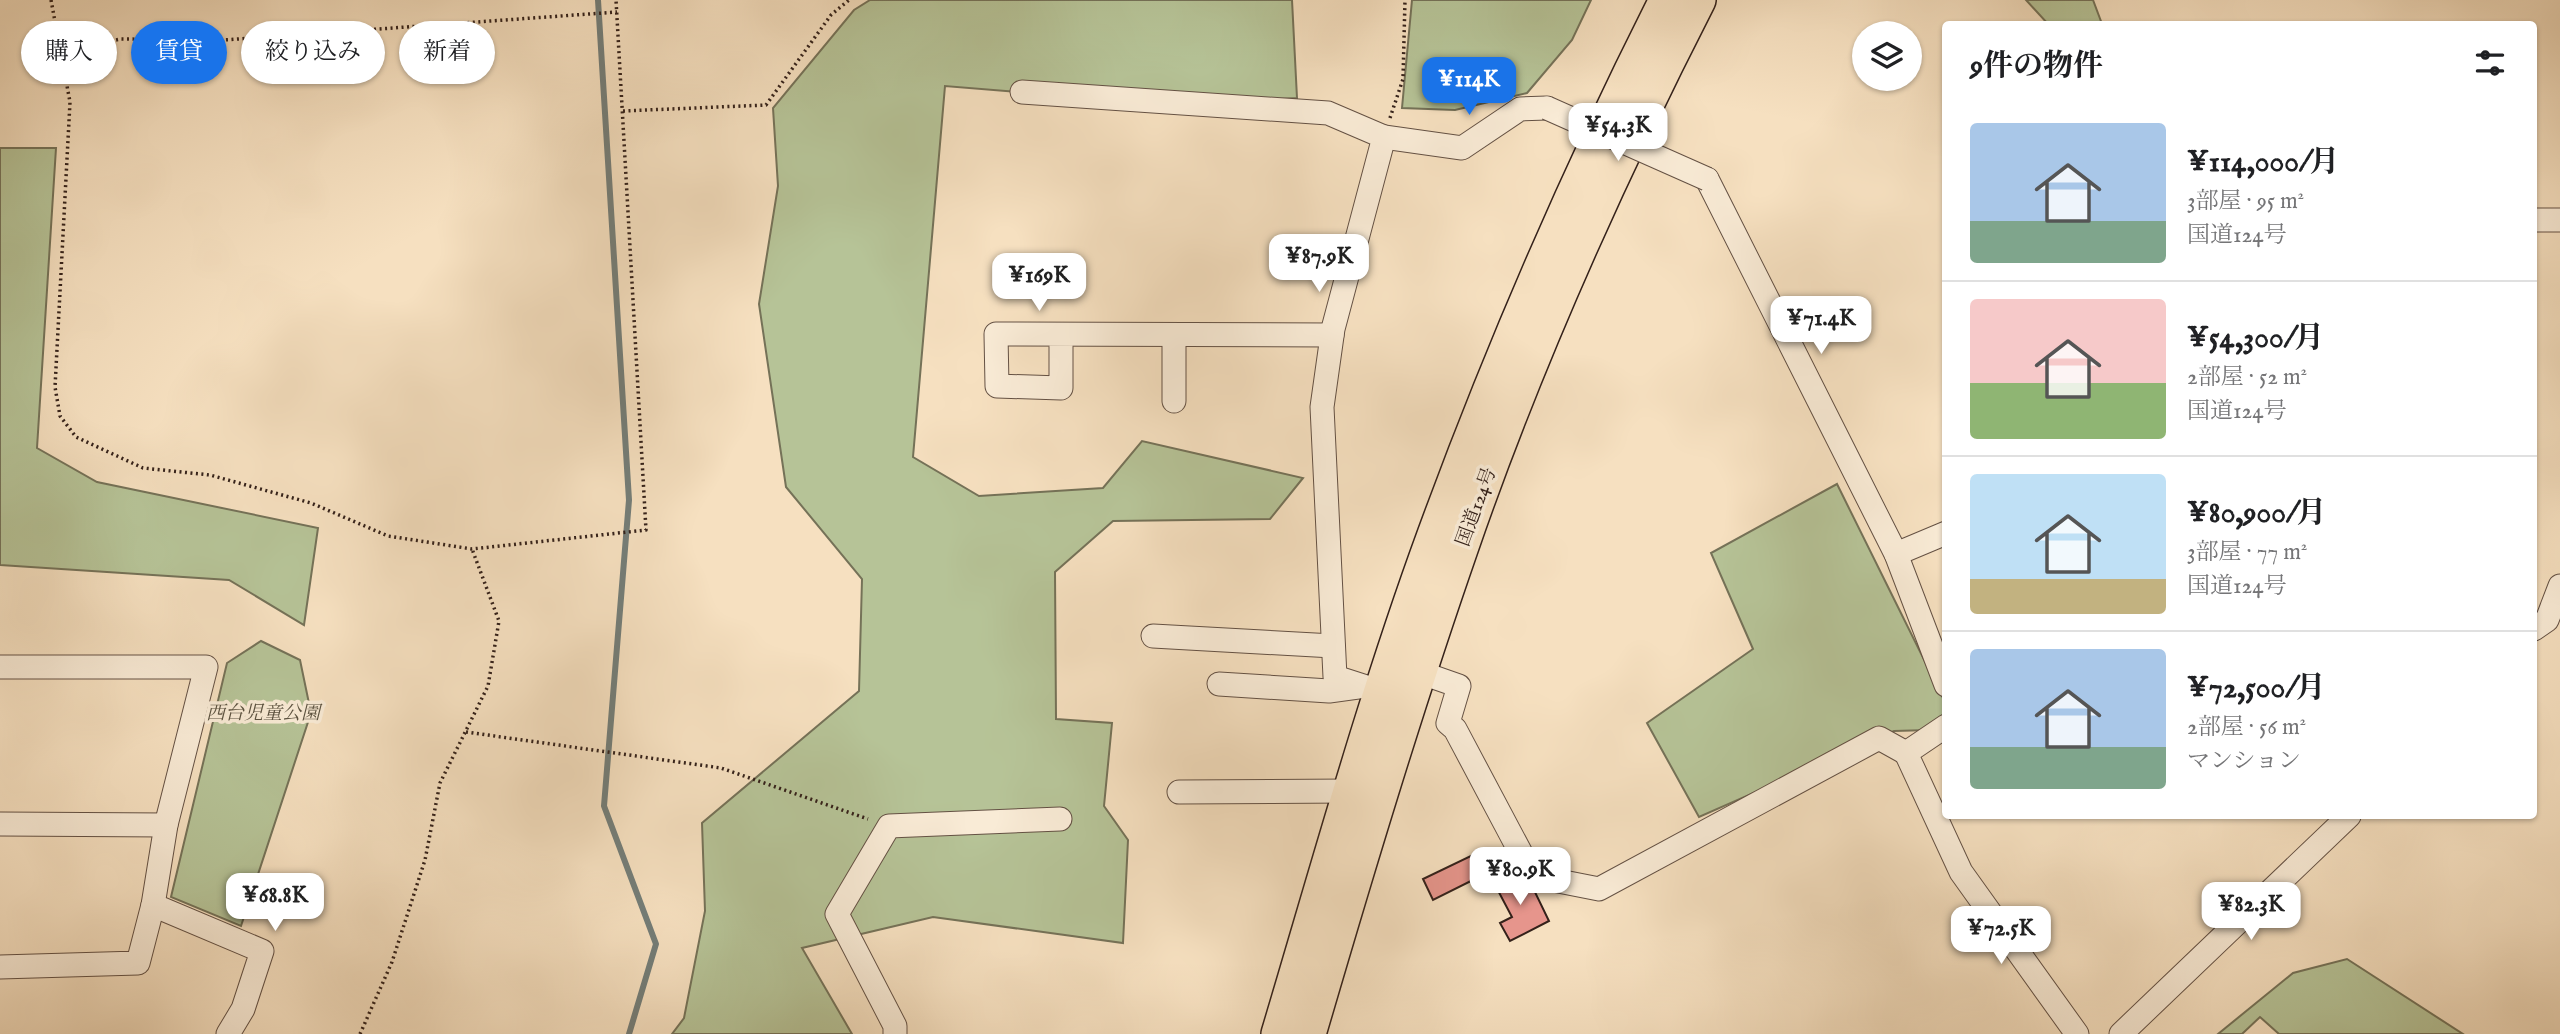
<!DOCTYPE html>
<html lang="ja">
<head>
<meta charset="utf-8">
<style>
  :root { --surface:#fff; --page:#f2f2f2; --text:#202124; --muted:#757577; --line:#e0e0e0; --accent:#1a73e8 }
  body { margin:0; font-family:"IM FELL English","Noto Serif JP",serif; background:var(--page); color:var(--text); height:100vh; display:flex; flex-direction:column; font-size:26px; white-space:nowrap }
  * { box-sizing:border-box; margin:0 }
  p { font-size:23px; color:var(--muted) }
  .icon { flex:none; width:38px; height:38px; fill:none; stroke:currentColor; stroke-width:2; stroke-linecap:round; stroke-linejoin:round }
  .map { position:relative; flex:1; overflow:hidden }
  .side { position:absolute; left:1942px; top:21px; width:595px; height:798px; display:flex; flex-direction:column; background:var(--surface); border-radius:7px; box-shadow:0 2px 5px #0004 }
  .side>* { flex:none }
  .banner { position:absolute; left:21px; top:21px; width:665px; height:63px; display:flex; gap:14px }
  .fabs { position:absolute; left:1852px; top:21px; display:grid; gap:14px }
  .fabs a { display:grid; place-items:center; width:70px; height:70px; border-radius:50%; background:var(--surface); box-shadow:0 2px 5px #0004; font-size:35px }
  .price { position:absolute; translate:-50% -60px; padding:0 16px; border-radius:14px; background:#fff; color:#222; font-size:23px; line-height:46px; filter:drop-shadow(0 2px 4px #0008) }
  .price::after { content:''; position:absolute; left:50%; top:42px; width:21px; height:16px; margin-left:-10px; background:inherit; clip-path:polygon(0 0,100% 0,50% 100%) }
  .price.active { background:var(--accent); color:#fff }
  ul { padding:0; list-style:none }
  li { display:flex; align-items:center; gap:21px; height:175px; padding:0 28px }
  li+li { border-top:2px solid var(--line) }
  li span { display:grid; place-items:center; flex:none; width:196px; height:140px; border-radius:7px; color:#555 }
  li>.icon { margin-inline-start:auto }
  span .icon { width:84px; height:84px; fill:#fffc; stroke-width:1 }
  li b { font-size:30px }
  h2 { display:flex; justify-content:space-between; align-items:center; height:84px; padding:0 28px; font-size:30px }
  .pill { padding:0 24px; border-radius:32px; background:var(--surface); box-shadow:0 2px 5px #0004; font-size:24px; line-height:63px }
  .pill.active { background:var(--accent); color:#fff }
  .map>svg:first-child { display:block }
</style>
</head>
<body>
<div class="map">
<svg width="2560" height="1034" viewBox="0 0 2560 1034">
  <rect width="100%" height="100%" fill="#f6e0c0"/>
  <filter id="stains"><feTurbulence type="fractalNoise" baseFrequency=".00286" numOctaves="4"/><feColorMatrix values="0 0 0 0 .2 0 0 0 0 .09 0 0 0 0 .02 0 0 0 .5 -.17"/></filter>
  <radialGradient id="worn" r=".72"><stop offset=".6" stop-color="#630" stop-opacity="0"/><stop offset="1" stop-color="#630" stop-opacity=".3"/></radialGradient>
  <g fill="#b6c397" stroke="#757258" stroke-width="2">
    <path d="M870,0h422l5,98 -119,7 -233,-19 -32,371 66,39 124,-8 39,-47 161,37 -33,41 -157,2 -58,51 1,147 56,4 -8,83 24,34 -5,103 -190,-26 -131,31 50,86h-180l12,-16 21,-107 -3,-88 157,-132 3,-112 -76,-92 -27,-183 19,-118 -5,-78 81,-98z"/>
    <path d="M1412,0h179l-19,40 -45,53 -72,17 -53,-2z"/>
    <path d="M2026,0h67l9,24h-54z"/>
    <path d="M0,148h56l-19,300 60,34 221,46 -14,97 -75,-45 -229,-15z"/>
    <path d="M1837,484l109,220v19l-17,7 -35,1 -195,86 -52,-94 106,-74 -42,-96z"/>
    <path d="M261,641l39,19 11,53 -70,213 -70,-29 56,-234z"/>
    <path d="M2347,959l116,75h-184l-19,-17 -18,17h-24l75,-61z"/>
  </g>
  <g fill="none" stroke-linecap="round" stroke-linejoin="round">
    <path stroke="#747e79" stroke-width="6" d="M598,0l31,500 -25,306 52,138 -27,90"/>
  </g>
  <g fill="#e6958c" stroke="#34211a" stroke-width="2">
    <path d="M1479,852l10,20 -56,28 -10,-21z"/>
    <path d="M1515,872l9,15 10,3 15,31 -39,20 -10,-18 12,-6 -18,-34z"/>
  </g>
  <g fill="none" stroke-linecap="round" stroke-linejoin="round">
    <defs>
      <g id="minor">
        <path d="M1022,92l306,21 56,24 -51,192 -11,78 13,270 59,19"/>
        <path d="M1384,137l78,11 58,-39 27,-1"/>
        <path d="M1707,179l189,375 50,131"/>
        <path d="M2534,220h26"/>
        <path d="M1061,335v53l-64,-2 -1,-52 336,1"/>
        <path d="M1174,401v-66"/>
        <path d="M1896,554l50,-21"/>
        <path d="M2534,629l13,-9 13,-34"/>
        <path d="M1153,636l180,10"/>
        <path d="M0,667h206l-40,158 -13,80 -15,58 -138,4"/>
        <path d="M1419,672l40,14 -11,37 7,6 78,147 66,13 280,-151 27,15"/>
        <path d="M1219,684l110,7 29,-4"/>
        <path d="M1946,726l-40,27 55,119 116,162"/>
        <path d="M1179,792l171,-1"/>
        <path d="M0,824l166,1"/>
        <path d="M153,905l109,46 -19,58 -15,25"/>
        <path d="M895,1034v-8l-58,-112 52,-88 171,-7"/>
        <path d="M2121,1034l228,-218"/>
      </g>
      <g id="highway">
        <path d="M1278,1034c50,-167 96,-335 156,-499 67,-183 144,-361 232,-535"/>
        <path d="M1309,1034c48,-164 97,-327 153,-488 65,-188 147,-370 237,-546"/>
      </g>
    </defs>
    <use href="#minor" stroke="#645144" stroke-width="25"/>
    <use href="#highway" stroke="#34211a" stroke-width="36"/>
    <g stroke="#34211a" stroke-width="3.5" stroke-dasharray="2 3.5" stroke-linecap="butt">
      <path d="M51,0l19,102 -15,285 5,29 16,21 67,31 67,7 101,28 77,33 84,13 174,-19 -30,-530"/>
      <path d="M62,50l59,-11 103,1 393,-28"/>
      <path d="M623,111l143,-6 65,-90 18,-15"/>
      <path d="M1390,118l13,-39 2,-79"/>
      <path d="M466,732l255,36 147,51"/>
      <path d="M360,1034l32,-72 33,-102 15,-77 48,-97 11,-65 -27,-72"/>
    </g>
    <use href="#minor" stroke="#f9ebd6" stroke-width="23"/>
    <use href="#highway" stroke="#f6e0c0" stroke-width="33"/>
    <defs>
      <path id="minor-bridge" d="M1547,108l160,71"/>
    </defs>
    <use href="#minor-bridge" stroke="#645144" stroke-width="25" stroke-linecap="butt"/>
    <use href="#minor-bridge" stroke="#f9ebd6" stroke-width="23"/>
  </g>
  <g text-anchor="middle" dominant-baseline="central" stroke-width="7" stroke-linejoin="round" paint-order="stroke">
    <g font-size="19" fill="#34211a" stroke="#f9ebd6">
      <text transform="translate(1477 507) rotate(-70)">国道124号</text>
    </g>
    <g font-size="19" font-style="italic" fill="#5b5240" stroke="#f9ebd6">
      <text x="263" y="714">西台児童公園</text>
    </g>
  </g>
  <rect width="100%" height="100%" filter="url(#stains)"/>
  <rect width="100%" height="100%" fill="url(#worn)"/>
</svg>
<div class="fabs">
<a><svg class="icon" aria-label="layers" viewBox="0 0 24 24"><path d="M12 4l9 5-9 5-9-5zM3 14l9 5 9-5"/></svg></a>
</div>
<b class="price active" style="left:1469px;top:117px">¥114K</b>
<b class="price" style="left:1618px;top:163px">¥54.3K</b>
<b class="price" style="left:1319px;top:294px">¥87.9K</b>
<b class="price" style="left:1039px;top:313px">¥169K</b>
<b class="price" style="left:1821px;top:356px">¥71.4K</b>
<b class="price" style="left:1520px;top:907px">¥80.9K</b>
<b class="price" style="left:275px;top:933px">¥68.8K</b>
<b class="price" style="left:2251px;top:942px">¥82.3K</b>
<b class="price" style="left:2001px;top:966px">¥72.5K</b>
<div class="banner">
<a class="pill">購入</a>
<a class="pill active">賃貸</a>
<a class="pill">絞り込み</a>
<a class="pill">新着</a>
</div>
<section class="side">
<h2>9件の物件<svg class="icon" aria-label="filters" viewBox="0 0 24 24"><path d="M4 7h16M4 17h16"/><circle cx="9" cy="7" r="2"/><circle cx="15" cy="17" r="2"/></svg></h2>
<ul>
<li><span style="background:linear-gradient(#a9c7e8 70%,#7fa58c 0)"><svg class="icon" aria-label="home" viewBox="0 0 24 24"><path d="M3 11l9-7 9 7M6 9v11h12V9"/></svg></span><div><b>¥114,000/月</b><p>3部屋 · 95 m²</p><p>国道124号</p></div></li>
<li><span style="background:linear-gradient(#f6c9c9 60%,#8fb573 0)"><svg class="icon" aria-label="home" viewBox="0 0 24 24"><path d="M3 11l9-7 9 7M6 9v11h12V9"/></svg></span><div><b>¥54,300/月</b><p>2部屋 · 52 m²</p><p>国道124号</p></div></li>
<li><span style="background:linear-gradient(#bfe0f5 75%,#c2b280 0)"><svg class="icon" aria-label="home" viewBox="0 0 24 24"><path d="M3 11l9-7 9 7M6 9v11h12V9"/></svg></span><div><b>¥80,900/月</b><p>3部屋 · 77 m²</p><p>国道124号</p></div></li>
<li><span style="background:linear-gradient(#a9c7e8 70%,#7fa58c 0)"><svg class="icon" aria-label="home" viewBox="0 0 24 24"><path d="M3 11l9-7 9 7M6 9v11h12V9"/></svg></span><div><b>¥72,500/月</b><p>2部屋 · 56 m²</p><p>マンション</p></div></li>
</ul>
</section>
</div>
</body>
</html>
